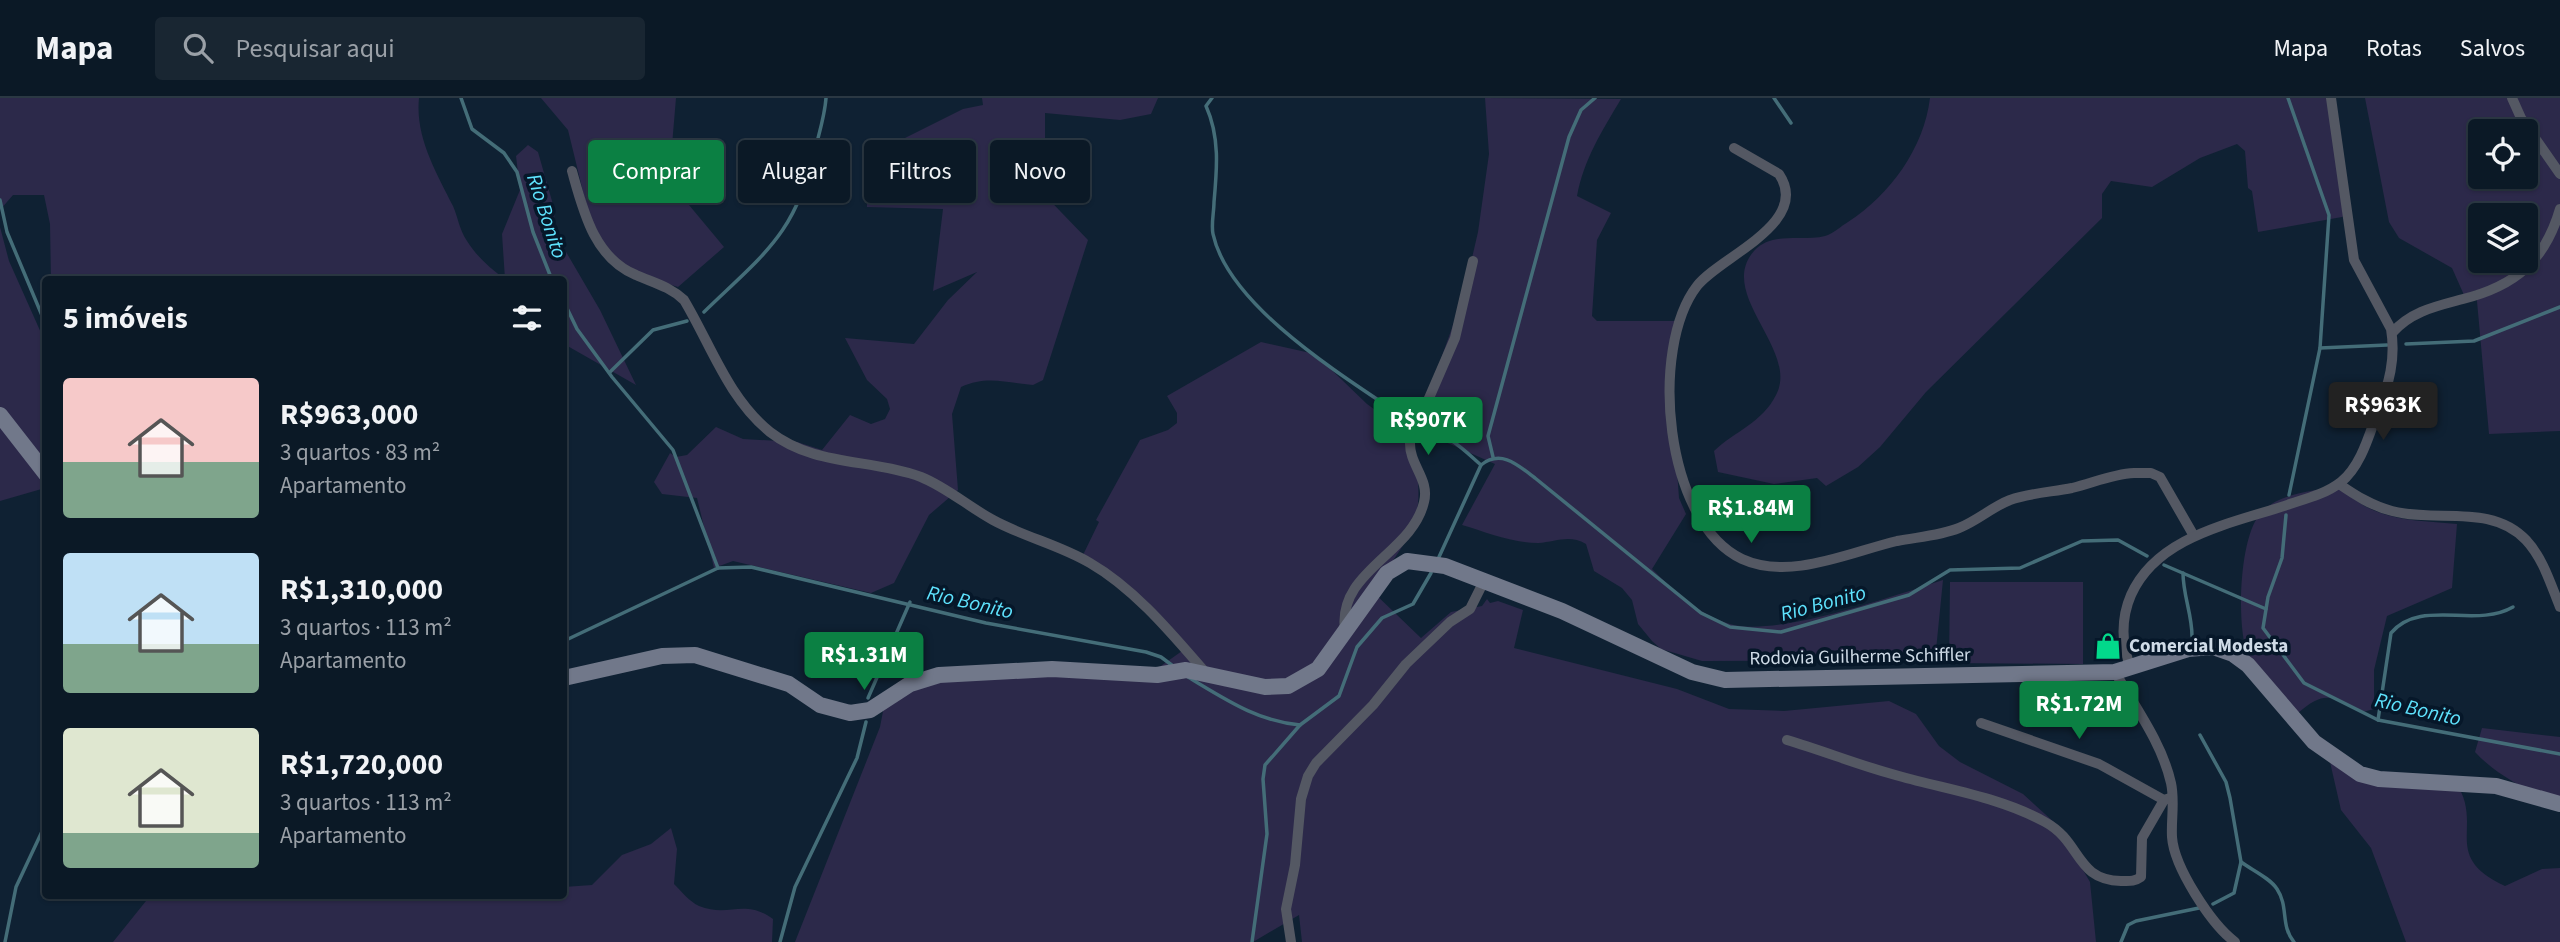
<!DOCTYPE html>
<html lang="pt">
<head>
<meta charset="utf-8">
<style>
  :root { --surface:#0b1926; --page:#192632; --text:#f1f3f6; --muted:#9aa0a7; --line:#2b3843; --accent:#0b8043 }
  body { margin:0; font-family:"Source Sans 3",sans-serif; background:var(--page); color:var(--text); height:100vh; display:flex; flex-direction:column; font-size:26px; white-space:nowrap }
  * { box-sizing:border-box; margin:0 }
  p { font-size:23px; color:var(--muted) }
  .icon { flex:none; width:38px; height:38px; fill:none; stroke:currentColor; stroke-width:2; stroke-linecap:round; stroke-linejoin:round }
  .map { position:relative; flex:1; overflow:hidden }
  .panel { position:absolute; left:42px; top:178px; width:525px; height:623px; display:flex; flex-direction:column; background:var(--surface); border-radius:7px; box-shadow:0 2px 5px #0004,0 0 0 2px var(--line) }
  .panel>* { flex:none }
  .hud { position:absolute; left:588px; top:42px; width:665px; height:63px; display:flex; gap:14px }
  .tools { position:absolute; left:2468px; top:21px; display:grid; gap:14px }
  .tools a { display:grid; place-items:center; width:70px; height:70px; border-radius:7px; background:var(--surface); box-shadow:0 2px 5px #0004,0 0 0 2px var(--line); font-size:35px }
  .price { position:absolute; translate:-50% -60px; padding:0 16px; border-radius:7px; background:var(--accent); color:#fff; font-size:23px; line-height:46px; filter:drop-shadow(0 2px 4px #0008) }
  .price::after { content:''; position:absolute; left:50%; top:42px; width:21px; height:16px; margin-left:-10px; background:inherit; clip-path:polygon(0 0,100% 0,50% 100%) }
  .price.active { background:#222; color:#fff }
  ul { padding:0; list-style:none }
  li { display:flex; align-items:center; gap:21px; height:175px; padding:0 21px }
  li span { display:grid; place-items:center; flex:none; width:196px; height:140px; border-radius:7px; color:#555 }
  li>.icon { margin-inline-start:auto }
  span .icon { width:84px; height:84px; fill:#fffc; stroke-width:1 }
  li b { font-size:30px }
  h2 { display:flex; justify-content:space-between; align-items:center; height:84px; padding:0 21px; font-size:30px }
  .tag { padding:0 24px; border-radius:7px; background:var(--surface); box-shadow:0 2px 5px #0004,0 0 0 2px var(--line); font-size:24px; line-height:63px }
  .tag.active { background:var(--accent); color:#fff }
  header { display:flex; align-items:center; gap:42px; box-sizing:border-box; height:98px; padding:0 35px; background:var(--surface); border-bottom:2px solid var(--line) }
  header strong { font-size:33px }
  nav { display:flex; gap:38px; margin-inline-start:auto; font-size:24px }
  .search { width:490px; height:63px; background:var(--page); display:flex; align-items:center; gap:18px; box-sizing:border-box; padding:0 24px; border-radius:7px; color:var(--muted); font-size:26px }
  .map>svg:first-child { display:block }
</style>
</head>
<body>
<header>
<strong>Mapa</strong>
<div class="search"><svg class="icon" aria-label="search" viewBox="0 0 24 24"><circle cx="10" cy="10" r="6"/><path d="M15 15l6 6"/></svg>Pesquisar aqui</div>
<nav><a>Mapa</a><a>Rotas</a><a>Salvos</a></nav>
</header>
<div class="map">
<svg width="2560" height="844" viewBox="0 0 2560 844">
  <rect width="100%" height="100%" fill="#0f2133"/>
  <g fill="#2c294a" fill-rule="evenodd">
    <path d="M0,0h419c-4,39 17,74 34,108 5,11 6,23 14,35 10,16 23,27 38,38l-3,-45 18,-44 -4,-34 12,-11 10,7 16,56 1,25 45,77 36,75 -72,-41v-64h-513l-1,-56 -6,-29h-31l-13,15z"/>
    <path d="M541,0h135l-6,71 9,24 45,54 -46,40 -63,-19 -26,-52 -21,-86z"/>
    <path d="M982,0h176l-7,16 -31,6 -75,-7v48l-11,23 54,56 -45,140 -10,5c-26,-2 -46,-10 -72,2l-9,27 6,76 -29,25 -35,68 -23,10 -138,-32 -19,7 -17,-70 -35,-4 -8,-12 16,-29 6,4 11,-2 29,-28 27,12 54,3 25,8 28,-35 21,9 14,-5 5,-10 -3,-10 -20,-19 -22,-42 69,6 34,-44 29,-28 -44,19 10,-82 -76,-2v-33l6,-20 90,-45 20,-4z"/>
    <path d="M1485,0l136,1c-19,32 -37,60 -44,97l34,17 -14,27 -5,76 5,5h80l-6,66 8,111 7,16 -34,55c23,23 46,45 78,55 45,14 166,-29 213,-44l-8,80 -233,1 -41,-12 -9,-8 -14,-17 -6,-24 -10,-12 -28,-17 -8,-27c-17,-10 -30,-2 -48,-1 -26,0 -52,-11 -76,-18l33,-61 -79,-35 47,-132 15,-65 11,-78z"/>
    <path d="M1930,0h400l21,113 -9,6 -84,15 -6,-41 -4,-3 -3,-37 -8,-7 -37,14 -48,29 -41,-6 -9,13v24l-176,174 -46,55 -22,20 -32,19 -9,-8 -43,6 -56,-12 -4,-21c21,-20 48,-28 62,-56 24,-45 -60,-101 -22,-144 18,-20 48,-9 71,-15 8,-2 16,-10 23,-14 42,-27 76,-74 82,-124z"/>
    <path d="M2365,0h195v333l-71,3 -13,-144 -12,5 -12,-27 -53,-30 -10,-16zM2480,33h45v46h-45zM2480,117h45v46h-45z"/>
    <path d="M0,129l9,34 37,83 -1,144 -45,13z"/>
    <path d="M1261,244l54,12 52,50 44,32c16,80 8,91 -40,154l50,48 30,-26 31,-6 5,-7 3,4 8,-2 25,9 -9,38 163,41 52,20 55,2 105,-10 27,13 23,32 21,16 63,32 33,30 34,58 6,60h-794l-3,-27 -46,27h-458l85,-215 4,-21 46,-27 171,-11h57l24,-17 -20,-25 -79,-71 16,-33 -3,-2 44,-80 28,-10 9,-7v-10l-10,-17z"/>
    <path d="M2340,388c31,35 72,34 117,38l-5,64 -65,28 -13,54v39l-11,3c-31,-15 -37,-23 -65,1 -13,-14 -43,-40 -50,-57 -12,-29 -9,-118 12,-142 17,-21 54,-23 80,-28z"/>
    <path d="M1950,484h133v82l-134,-1z"/>
    <path d="M2482,630l78,9v69c-29,-14 -63,-30 -85,-54z"/>
    <path d="M2330,664l57,19 67,-1c33,45 -16,75 51,106l37,-17 18,-1v74h-154l-35,-94 -30,-38z"/>
    <path d="M671,730l6,21 -3,35c7,7 16,18 25,22 30,12 45,-8 74,13l-1,23h-690h31l37,-46h414v-9l28,-2 30,-30 29,-11z"/>
  </g>
  <g fill="none" stroke-linecap="round" stroke-linejoin="round">
    <g stroke="#446d78" stroke-width="3.5">
      <path d="M461,0l11,31 32,24 13,19 16,60 19,48"/>
      <path d="M1212,0l-6,8c14,31 11,63 8,96 0,10 -3,22 -1,32 16,74 135,145 195,186"/>
      <path d="M1774,0l17,25"/>
      <path d="M2288,0l41,117 -9,133 -31,147"/>
      <path d="M0,102l7,32 39,93"/>
      <path d="M564,204l13,27 35,48 61,73 45,118"/>
      <path d="M704,214c62,-60 92,-78 112,-166 4,-16 9,-32 10,-48"/>
      <path d="M2406,246l68,-3 86,-34"/>
      <path d="M2320,250l67,-3"/>
      <path d="M610,274l43,-42 34,-9"/>
      <path d="M1424,333c22,0 41,20 57,34"/>
      <path d="M1493,359l-5,-21 81,-299 12,-27 14,-12"/>
      <path d="M2286,417l-4,43 -14,39 -5,31 41,55 74,37 182,34"/>
      <path d="M1439,459l42,-92c20,-16 37,0 54,13l166,135 29,14 51,5 128,-37 41,-25 70,-2 62,-27 36,-1 29,16"/>
      <path d="M2164,467l102,44"/>
      <path d="M2183,475c0,22 9,41 9,63"/>
      <path d="M564,543l154,-73 33,-1 235,56 160,29 15,5 12,9"/>
      <path d="M1188,579c37,22 69,44 112,48"/>
      <path d="M868,600l42,-96"/>
      <path d="M2378,622l13,-87c30,-35 84,-4 122,-26"/>
      <path d="M2200,637l26,47 4,16 11,64 -7,31 -21,11"/>
      <path d="M2241,764c11,8 29,16 36,27 12,18 3,36 17,53"/>
      <path d="M5,844l11,-55 30,-64"/>
      <path d="M780,844l15,-55 62,-129 9,-36"/>
      <path d="M1252,844l15,-108 -4,-55 2,-14 35,-40 39,-29 18,-49 25,-29 31,-14 18,-31"/>
      <path d="M2121,844l7,-17 8,-4 63,-13"/>
    </g>
    <g stroke="#545863" stroke-width="10">
      <path d="M2512,0l9,20 39,56"/>
      <path d="M1734,50l45,26c33,49 -60,83 -82,112 -48,62 -33,236 45,273 48,22 108,-7 155,-18 20,-4 42,-5 62,-13 18,-7 33,-21 51,-28 20,-7 42,-8 62,-12 21,-5 40,-14 62,-15h17l9,4 34,59"/>
      <path d="M572,73c11,39 22,87 64,104 18,8 33,11 48,25 27,45 44,98 86,132 45,35 100,26 151,45 25,10 48,30 72,43 31,17 67,25 97,43 45,26 82,71 115,109"/>
      <path d="M2392,235c19,-22 45,-27 71,-34 52,-13 82,-38 97,-90"/>
      <path d="M2339,386c16,11 33,22 53,27 44,12 99,-8 134,29 17,18 25,45 34,67"/>
      <path d="M1345,532c-8,-59 67,-76 79,-128 6,-23 -15,-37 -14,-60l45,-104 18,-77"/>
      <path d="M2131,570c-10,-23 -10,-50 0,-73 27,-61 105,-72 162,-92 16,-5 34,-10 48,-21 20,-16 28,-47 37,-71 11,-27 18,-52 13,-82l-37,-69 -23,-162"/>
      <path d="M2115,574c20,35 47,71 56,111 4,18 0,36 1,54 2,30 39,87 63,105"/>
      <path d="M1981,625l118,41 65,36 6,-2"/>
      <path d="M1787,642c37,11 74,26 112,36 49,14 101,21 146,46 37,20 30,58 76,59 8,0 13,1 20,-4l1,-39 22,-38"/>
      <path d="M1291,844l-5,-33 9,-44 6,-66 7,-23 8,-13 57,-58 33,-41 44,-42 20,-13 14,-28"/>
    </g>
    <g stroke="#71788a" stroke-width="16">
      <path d="M0,317l46,59"/>
      <path d="M564,580l98,-22 33,-1 94,29 31,21 30,8 20,-3 40,-26 29,-9 113,-6 105,6 29,-5 79,17 23,-1 30,-17 69,-96 20,-12 38,5 117,45 130,61 33,8 390,-8 73,-23 25,-2 20,7 15,11 66,77 46,32 19,5 117,7 64,18"/>
    </g>
  </g>
  <defs>
    <symbol id="shop-bare" viewBox="-9 -9 18 18"><path d="M-5-2.5h2.3a2.7 3.5 0 0 1 5.4 0H5L5.5 6h-11ZM-1.5-2.5h3a1.5 2.3 0 0 0-3 0Z" fill="#02d98b" stroke="#061729" stroke-width="2.5" paint-order="stroke"/></symbol>
  </defs>
  <g fill-rule="evenodd">
    <use href="#shop-bare" x="2089" y="529" width="38" height="38"/>
  </g>
  <g text-anchor="middle" dominant-baseline="central" stroke-width="7" stroke-linejoin="round" paint-order="stroke">
    <g font-size="19" font-weight="bold" fill="#cfdbe7" stroke="#061729" text-anchor="start">
      <text x="2129" y="548">Comercial Modesta</text>
    </g>
    <g font-size="19" fill="#cfdbe7" stroke="#061729">
      <text transform="translate(1860 559) rotate(-1)">Rodovia Guilherme Schiffler</text>
    </g>
    <g font-size="21" font-style="italic" fill="#5ee2fd" stroke="#061729">
      <text transform="translate(547 118) rotate(72)">Rio Bonito</text>
      <text transform="translate(970 504) rotate(13)">Rio Bonito</text>
      <text transform="translate(1823 505) rotate(-15)">Rio Bonito</text>
      <text transform="translate(2418 611) rotate(13)">Rio Bonito</text>
    </g>
  </g>
</svg>
<div class="tools">
<a><svg class="icon" aria-label="locate" viewBox="0 0 24 24"><circle cx="12" cy="12" r="6"/><path d="M12 2v4M12 18v4M2 12h4M18 12h4"/></svg></a>
<a><svg class="icon" aria-label="layers" viewBox="0 0 24 24"><path d="M12 4l9 5-9 5-9-5zM3 14l9 5 9-5"/></svg></a>
</div>
<b class="price active" style="left:2383px;top:344px">R$963K</b>
<b class="price" style="left:1428px;top:359px">R$907K</b>
<b class="price" style="left:1751px;top:447px">R$1.84M</b>
<b class="price" style="left:864px;top:594px">R$1.31M</b>
<b class="price" style="left:2079px;top:643px">R$1.72M</b>
<div class="hud">
<a class="tag active">Comprar</a>
<a class="tag">Alugar</a>
<a class="tag">Filtros</a>
<a class="tag">Novo</a>
</div>
<section class="panel">
<h2>5 imóveis<svg class="icon" aria-label="filters" viewBox="0 0 24 24"><path d="M4 7h16M4 17h16"/><circle cx="9" cy="7" r="2"/><circle cx="15" cy="17" r="2"/></svg></h2>
<ul>
<li><span style="background:linear-gradient(#f6c9c9 60%,#7fa58c 0)"><svg class="icon" aria-label="home" viewBox="0 0 24 24"><path d="M3 11l9-7 9 7M6 9v11h12V9"/></svg></span><div><b>R$963,000</b><p>3 quartos · 83 m²</p><p>Apartamento</p></div></li>
<li><span style="background:linear-gradient(#bfe0f5 65%,#7fa58c 0)"><svg class="icon" aria-label="home" viewBox="0 0 24 24"><path d="M3 11l9-7 9 7M6 9v11h12V9"/></svg></span><div><b>R$1,310,000</b><p>3 quartos · 113 m²</p><p>Apartamento</p></div></li>
<li><span style="background:linear-gradient(#dfe7d0 75%,#7fa58c 0)"><svg class="icon" aria-label="home" viewBox="0 0 24 24"><path d="M3 11l9-7 9 7M6 9v11h12V9"/></svg></span><div><b>R$1,720,000</b><p>3 quartos · 113 m²</p><p>Apartamento</p></div></li>
</ul>
</section>
</div>
</body>
</html>
